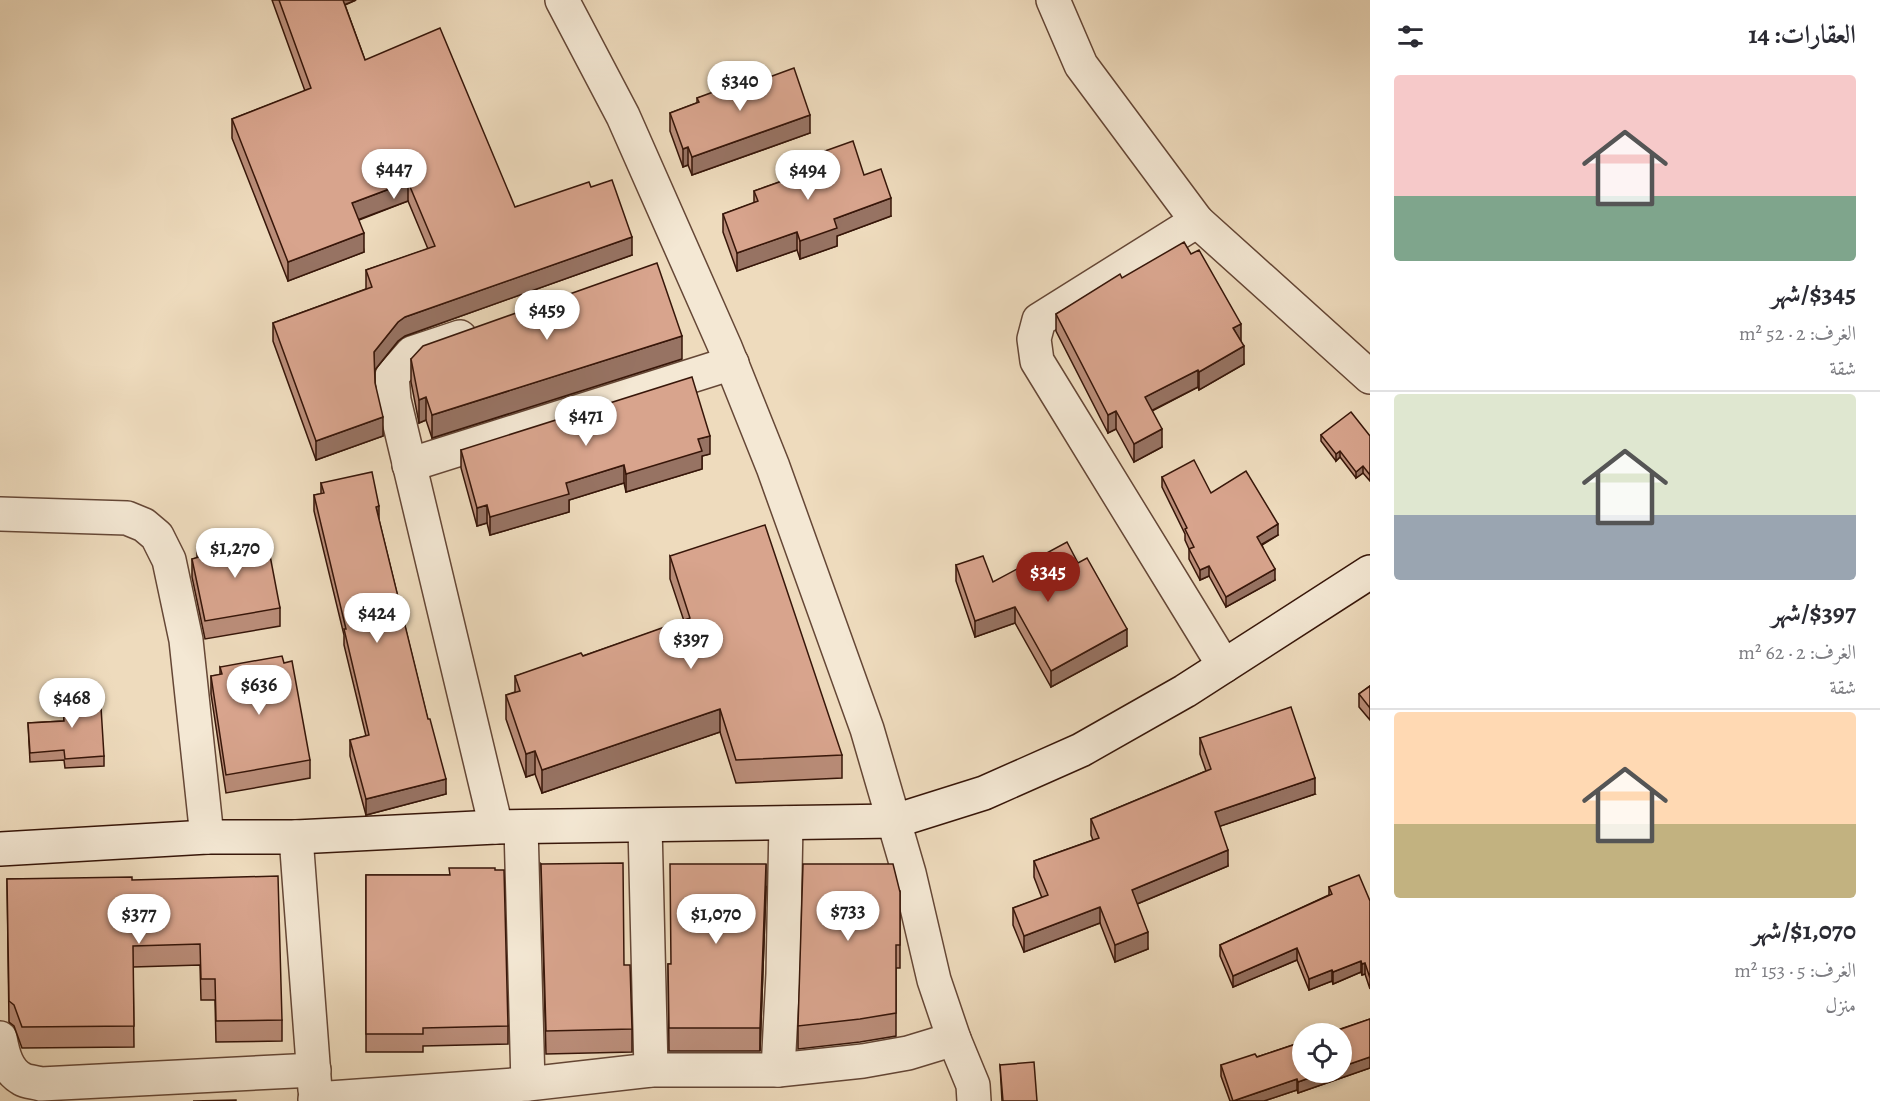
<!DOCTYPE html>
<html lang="ar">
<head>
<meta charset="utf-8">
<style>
  :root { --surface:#fff; --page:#f7f7f7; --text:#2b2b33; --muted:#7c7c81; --line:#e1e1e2; --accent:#8f2418 }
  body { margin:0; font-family:Alegreya,Amiri,serif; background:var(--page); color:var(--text); direction:rtl; height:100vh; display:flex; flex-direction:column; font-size:22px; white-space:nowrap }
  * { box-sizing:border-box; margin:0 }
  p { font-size:20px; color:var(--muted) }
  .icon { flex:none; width:33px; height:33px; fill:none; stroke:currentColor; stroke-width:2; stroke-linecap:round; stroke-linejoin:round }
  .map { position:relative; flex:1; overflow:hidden; direction:ltr }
  .drawer { display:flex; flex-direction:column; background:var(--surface); width:510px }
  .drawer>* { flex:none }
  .tools { position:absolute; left:1292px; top:1023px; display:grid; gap:12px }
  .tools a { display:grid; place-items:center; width:60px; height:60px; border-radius:50%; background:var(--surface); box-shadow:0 3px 9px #0003; font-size:30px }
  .price { position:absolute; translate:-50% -51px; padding:0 14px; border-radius:21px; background:#fff; color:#222; font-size:20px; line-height:39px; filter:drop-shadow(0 2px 3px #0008) }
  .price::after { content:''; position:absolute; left:50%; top:36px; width:18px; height:14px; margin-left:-9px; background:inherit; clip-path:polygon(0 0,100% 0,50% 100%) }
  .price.selected { background:var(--accent); color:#fff }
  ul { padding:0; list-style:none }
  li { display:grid; align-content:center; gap:12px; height:318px; padding:0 24px }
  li+li { border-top:2px solid var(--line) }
  li span { display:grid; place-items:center; height:186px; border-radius:6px; color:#555 }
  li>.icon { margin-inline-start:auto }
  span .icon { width:108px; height:108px; fill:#fffc; stroke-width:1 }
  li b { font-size:26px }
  h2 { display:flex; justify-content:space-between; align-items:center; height:72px; padding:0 24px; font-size:26px }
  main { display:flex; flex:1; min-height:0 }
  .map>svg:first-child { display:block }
</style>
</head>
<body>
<main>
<section class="drawer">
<h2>العقارات: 14<svg class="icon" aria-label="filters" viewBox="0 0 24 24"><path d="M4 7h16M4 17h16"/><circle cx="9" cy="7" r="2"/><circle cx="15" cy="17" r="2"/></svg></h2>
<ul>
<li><span style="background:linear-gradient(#f6c9c9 65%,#7fa58c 0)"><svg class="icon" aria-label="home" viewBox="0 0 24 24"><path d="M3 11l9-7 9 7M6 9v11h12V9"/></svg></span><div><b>$345/شهر</b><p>الغرف: 2 · 52 m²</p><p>شقة</p></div></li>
<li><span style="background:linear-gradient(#dfe7d0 65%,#9aa5b1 0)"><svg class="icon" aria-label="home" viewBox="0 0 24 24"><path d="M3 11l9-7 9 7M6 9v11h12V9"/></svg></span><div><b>$397/شهر</b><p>الغرف: 2 · 62 m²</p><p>شقة</p></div></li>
<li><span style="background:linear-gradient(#ffd9b3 60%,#c2b280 0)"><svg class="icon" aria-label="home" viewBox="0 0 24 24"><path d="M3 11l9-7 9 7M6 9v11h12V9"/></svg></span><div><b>$1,070/شهر</b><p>الغرف: 5 · 153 m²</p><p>منزل</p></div></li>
</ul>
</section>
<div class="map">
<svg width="1370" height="1101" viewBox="0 0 1370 1101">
  <rect width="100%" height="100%" fill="#eedbbd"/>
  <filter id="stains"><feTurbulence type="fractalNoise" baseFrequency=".00333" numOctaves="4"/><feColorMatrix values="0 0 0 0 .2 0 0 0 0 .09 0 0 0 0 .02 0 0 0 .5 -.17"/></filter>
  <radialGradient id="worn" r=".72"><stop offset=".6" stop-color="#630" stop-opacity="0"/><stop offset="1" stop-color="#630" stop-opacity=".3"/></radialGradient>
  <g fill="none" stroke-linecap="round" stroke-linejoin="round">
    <defs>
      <g id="minor">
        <path d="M562,0l61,116 102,231 48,120 94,262 42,144 25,107 20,59 19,46 1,16"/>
        <path d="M1053,0l28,65 116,156 173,156"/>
        <path d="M1197,221l-158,99 -5,19 3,22 187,305"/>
        <path d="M460,337l-48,16 -20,23 2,24 102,427"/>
        <path d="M409,465l323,-102"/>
        <path d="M0,514l127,4 17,7 13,11 12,24 17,80 21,197"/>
        <path d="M645,826l6,244"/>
        <path d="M521,827l7,257"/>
        <path d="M296,837l19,253"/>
        <path d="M0,1038c3,16 7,33 22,41 5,3 13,3 19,5l273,-14"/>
        <path d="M778,1070l5,-96 3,-151"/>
        <path d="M315,1099l213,-15 123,-14h127l85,-9 45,-8 46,-14"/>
      </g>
      <path id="secondary" d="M0,849l207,-12h89l200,-10 399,-6 89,-28 97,-43 104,-59 185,-119"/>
    </defs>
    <use href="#minor" stroke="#654736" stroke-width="36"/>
    <use href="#secondary" stroke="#371609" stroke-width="36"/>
    <use href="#minor" stroke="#f4e8d4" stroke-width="33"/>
    <use href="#secondary" stroke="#f4e8d4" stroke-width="33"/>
  </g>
  <g fill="#ba8d79" stroke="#371609" stroke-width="1.5">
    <path d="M272,0h84l-11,5 20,55 150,147 76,-20 41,68 -227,81 -7,5 -23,29v13l8,53 -67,24 -43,-119v-18l93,-34v-19l62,-21 -20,-48 -49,19 5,32 -76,29 -56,-143v-19l73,-28z"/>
    <path d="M764,79l46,54 -118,42 -4,-10 -5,2 -13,-36v-18l27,-10v-5z"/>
    <path d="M825,151l39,24 27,41 -54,20v10l-37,13 -3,-9 -60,21 -14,-39v-18l31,-11v-12l71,-25z"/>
    <path d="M1122,278l119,64 3,22 -45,26 -1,-3 -46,24 10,36 -28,15 -18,-33 -8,4 -52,-102v-17z"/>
    <path d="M411,359h271l-250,79 -6,-18 -7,3 -8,-41z"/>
    <path d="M1321,435l49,1v45l-7,-8 -7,5 -16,-21 -4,4 -15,-20z"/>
    <path d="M461,450l249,4 -8,2v13l-76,23 -2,-9 -55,17v12l-79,23 -3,-12 -10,3 -16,-58z"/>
    <path d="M1162,477l49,16 67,42 -16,10 13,35 -49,27 -17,-31 -9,4 -11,-21v-10l-4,-9v-6l-23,-47z"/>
    <path d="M321,483l58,37 67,274 -80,21 -16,-59v-16l16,-4 -22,-91v-10l-30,-124v-16l7,-1z"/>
    <path d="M197,547h62l21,61v18l-75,13 -13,-62v-18l5,-1z"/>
    <path d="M670,556l172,199v23l-106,5 -16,-51 -178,61 -7,-19 -9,3 -20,-58v-24l9,-3v-16l68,-20 101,-35 -14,-42z"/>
    <path d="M1078,563l49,83 -76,41 -36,-64 -40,14 -19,-56v-16l37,17z"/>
    <path d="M220,667l90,93v18l-84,15 -15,-99v-18l9,-1z"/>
    <path d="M1370,686v34l-11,-13v-13z"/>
    <path d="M62,694l42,62v10l-39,2 -1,-8 -34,2 -2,-39 36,-2z"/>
    <path d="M1200,738l115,56 -95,32 8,40 -91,38 11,45 -33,13 -15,-39 -76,29 -11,-27v-17l29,-10 -8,-21v-16l59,-21 -2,-5v-16l115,-48 -6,-17z"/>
    <path d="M541,864l83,101 8,64v23l-86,2z"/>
    <path d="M366,875h84l58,151v18l-85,2v6h-57z"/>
    <path d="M7,879l125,1 150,140v21l-66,1 -1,-42h-14l-1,-35 -67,2 1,80 -112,1 -8,-22 -5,-4z"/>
    <path d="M766,887l-6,164h-91l-1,-87h3z"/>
    <path d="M1329,887l41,14v88l-5,-15 -3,1 -1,-3 -28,12 -1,-3 -23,9 -12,-30 -64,27 -13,-31v-11l109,-50z"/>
    <path d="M900,892v76h-4v68l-36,6 -62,7v-23z"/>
    <path d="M1370,1019v49l-72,25 -1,-3 -33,11h-34l-9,-25v-11l36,-8z"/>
    <path d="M1000,1065l37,36h-35z"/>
  </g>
  <g fill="#977363" stroke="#371609" stroke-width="1.5">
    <path d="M339,0h17l-17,7z"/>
    <path d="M810,115v18l-118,42v-18z"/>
    <path d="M688,147v18l-5,2v-18z"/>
    <path d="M408,182v19l-56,21v-19z"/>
    <path d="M891,198v18l-54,20v10l-37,13v-18l34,-22z"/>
    <path d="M797,232v18l-60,21v-18z"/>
    <path d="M364,233v19l-76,29v-19z"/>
    <path d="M632,237v18l-227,81 -7,5 -24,30v-19l24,-30 7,-5z"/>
    <path d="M1241,324v18l-8,-14z"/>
    <path d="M682,336v23l-250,79v-23z"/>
    <path d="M1244,346v18l-45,26v-18z"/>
    <path d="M1198,370v17l-53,27v-17z"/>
    <path d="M426,397v23l-7,3v-23z"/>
    <path d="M1116,411v18l-8,4v-18z"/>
    <path d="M383,417v19l-67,24v-19z"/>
    <path d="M1162,429v18l-28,15v-18z"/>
    <path d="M710,436v18l-8,2v13l-76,23v-18l72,-35z"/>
    <path d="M1340,451v6l-4,4v-7z"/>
    <path d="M624,465v18l-55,17v12l-79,23v-18l76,-34z"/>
    <path d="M1363,466v7l-7,5v-6z"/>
    <path d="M487,505v18l-10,3v-18z"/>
    <path d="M379,506v15l-3,-14z"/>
    <path d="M1278,524v11l-21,12v-10z"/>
    <path d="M1209,566v10l-9,4v-10z"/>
    <path d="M1275,569v11l-49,27v-10z"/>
    <path d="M1015,607v16l-40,14v-16z"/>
    <path d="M1127,629v17l-76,41v-16z"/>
    <path d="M720,709v23l-178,61v-23z"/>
    <path d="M535,751v23l-9,3v-23z"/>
    <path d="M1315,778v16l-100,34v-16z"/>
    <path d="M446,779v15l-80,21v-16z"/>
    <path d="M1228,850v16l-96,40v-16z"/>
    <path d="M766,864v23l-6,164v-23z"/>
    <path d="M1100,907v16l-76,29v-16z"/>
    <path d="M1148,932v17l-33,13v-17z"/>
    <path d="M1297,948v12l-64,27v-11z"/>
    <path d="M1361,961v11l-28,12v-12z"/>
    <path d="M1365,963v11l-3,1v-11z"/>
    <path d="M1332,970v11l-23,9v-11z"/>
    <path d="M1370,1057v11l-72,25v-11l28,-10h15v-5z"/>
    <path d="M1297,1079v11l-33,11h-31z"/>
  </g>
  <g fill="#d8a48d" stroke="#371609" stroke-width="1.5">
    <path d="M279,0h64l22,60 75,-32 75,179 74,-25 2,5 21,-7 20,57 -227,80 -7,5 -24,30 1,31 8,34 -67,24 -43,-118 99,-36 -6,-17 69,-24 -27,-64 -56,21 12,30 -76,29 -56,-143 79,-31z"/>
    <path d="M794,68l16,47 -118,42 -4,-10 -5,2 -13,-36 29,-11 -2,-4 65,-24 2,5z"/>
    <path d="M853,141l11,34 17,-6 10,29 -57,21 3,9 -37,13 -3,-9 -60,21 -14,-39 35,-13 -4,-10 76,-27 -5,-13z"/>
    <path d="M1184,242l7,12 8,-4 42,74 -8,4 11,18 -45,26 -1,-2 -53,27 17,32 -28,15 -18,-33 -8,4 -52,-101 64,-40 2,4z"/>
    <path d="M657,263l25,73 -250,79 -6,-18 -7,3 -8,-41 12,-13z"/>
    <path d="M692,377l18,59 -12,3 4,12 -76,23 -2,-9 -58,18 3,11 -79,23 -3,-12 -10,3 -16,-58z"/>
    <path d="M1351,412l19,24v39l-7,-9 -7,6 -16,-21 -4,3 -15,-19z"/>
    <path d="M1194,460l17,33 35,-22 32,53 -21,13 18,32 -49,28 -17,-31 -9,4 -11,-21 5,-2 -9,-18 2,-1 -25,-51z"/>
    <path d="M372,472l7,34 -3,1 52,212h2l16,60 -80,20 -16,-59 19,-5 -25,-106h2l-32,-134 10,-2 -3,-10z"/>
    <path d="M765,525l77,230 -106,5 -16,-51 -178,61 -7,-19 -9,3 -20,-59 14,-4 -5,-15 66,-23 2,3 107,-38 -20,-62z"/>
    <path d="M257,536l2,11 9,-2 12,63 -75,13 -13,-62 7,-2 -2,-10z"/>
    <path d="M1067,542l11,21 9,-5 40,71 -76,42 -36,-64 -40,14 -19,-56 27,-9 10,26z"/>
    <path d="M282,656l2,7 8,-2 18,99 -84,15 -15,-99 11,-2 -2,-7z"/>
    <path d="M1370,686v22l-11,-14z"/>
    <path d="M100,691l4,65 -39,3 -1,-9 -34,3 -2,-30 36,-2 -2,-27z"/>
    <path d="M1291,707l24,71 -100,34 13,38 -96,40 16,42 -33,13 -15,-38 -76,29 -11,-28 35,-13 -14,-34 65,-23 -8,-19 120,-50 -11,-31z"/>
    <path d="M623,863l1,102h6l2,64 -86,2 -5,-167z"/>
    <path d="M670,864h96l-6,164h-91l-1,-64h3z"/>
    <path d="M803,864h90l7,28v53h-4v68l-36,6 -62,7z"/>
    <path d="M449,868h46v2h9l4,156 -85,2v6h-57v-159h84z"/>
    <path d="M1359,875l11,26v77l-5,-15 -3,1 -1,-3 -28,11 -1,-2 -23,9 -12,-31 -64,28 -13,-31 112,-51 -3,-7z"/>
    <path d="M278,876l4,144 -66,1 -1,-42h-14l-1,-35 -67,2 1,80 -112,1 -8,-22 -5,-4 -2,-122 125,-2v3z"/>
    <path d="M1370,1019v38l-29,10v-33h-14z"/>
    <path d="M1302,1042v30h24l-28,10 -1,-3 -64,22 -12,-36 34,-11 2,3z"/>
    <path d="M1034,1062l3,39h-34l-3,-36z"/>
    <path d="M236,1100v1h-43z"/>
  </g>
  <rect width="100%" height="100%" filter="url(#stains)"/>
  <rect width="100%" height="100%" fill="url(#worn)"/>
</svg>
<div class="tools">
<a><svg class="icon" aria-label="locate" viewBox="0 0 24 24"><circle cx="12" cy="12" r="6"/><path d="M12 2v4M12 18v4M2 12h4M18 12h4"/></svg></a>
</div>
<b class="price" style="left:740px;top:112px">$340</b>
<b class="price" style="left:394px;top:200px">$447</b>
<b class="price" style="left:808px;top:201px">$494</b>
<b class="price" style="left:547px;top:341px">$459</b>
<b class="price" style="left:586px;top:447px">$471</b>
<b class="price" style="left:235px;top:579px">$1,270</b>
<b class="price selected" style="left:1048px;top:603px">$345</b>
<b class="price" style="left:377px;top:644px">$424</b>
<b class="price" style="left:691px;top:670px">$397</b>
<b class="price" style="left:259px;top:716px">$636</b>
<b class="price" style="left:72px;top:729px">$468</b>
<b class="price" style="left:848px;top:942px">$733</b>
<b class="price" style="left:139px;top:945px">$377</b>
<b class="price" style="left:716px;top:945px">$1,070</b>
</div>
</main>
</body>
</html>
